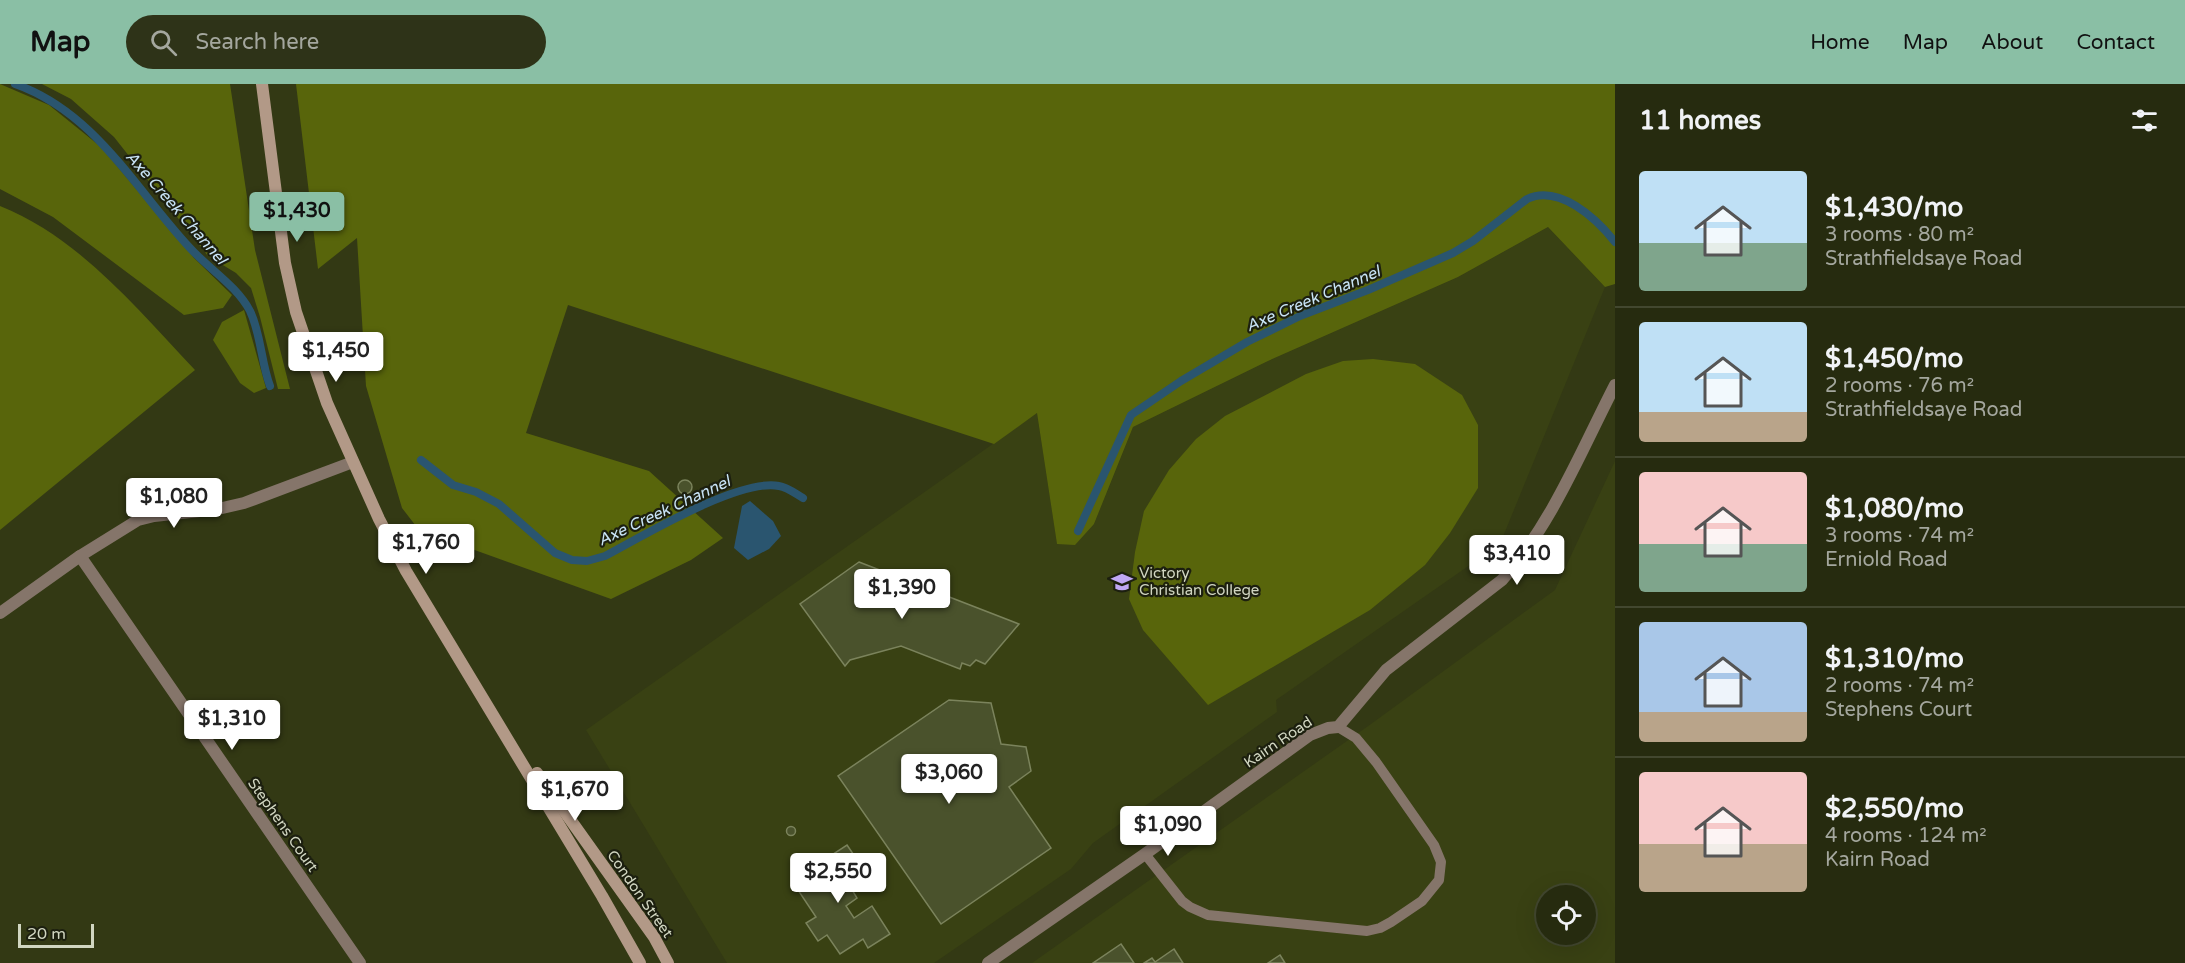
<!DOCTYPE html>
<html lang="en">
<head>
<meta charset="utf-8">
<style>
  :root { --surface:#262b0f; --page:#2e3318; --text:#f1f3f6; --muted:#a4a79e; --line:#42472f; --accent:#8abfa5 }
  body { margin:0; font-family:"Varela Round",sans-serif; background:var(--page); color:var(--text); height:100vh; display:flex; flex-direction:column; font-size:22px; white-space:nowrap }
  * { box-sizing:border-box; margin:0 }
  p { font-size:20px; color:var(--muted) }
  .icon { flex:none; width:33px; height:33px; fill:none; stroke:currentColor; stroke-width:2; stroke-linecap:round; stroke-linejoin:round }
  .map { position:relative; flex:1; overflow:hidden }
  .panel { display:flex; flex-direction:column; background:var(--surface); width:570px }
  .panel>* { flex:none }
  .buttons { position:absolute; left:1536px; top:801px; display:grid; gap:12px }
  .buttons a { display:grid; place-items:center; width:60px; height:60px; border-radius:50%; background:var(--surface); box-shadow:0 6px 24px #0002,0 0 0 2px var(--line); font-size:30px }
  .scale { position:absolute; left:18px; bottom:15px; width:76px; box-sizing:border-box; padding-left:6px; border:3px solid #d1d6c1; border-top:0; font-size:16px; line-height:21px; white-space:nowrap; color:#d1d6c1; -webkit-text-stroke:4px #1c1f0f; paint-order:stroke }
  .price { position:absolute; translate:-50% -51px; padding:0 14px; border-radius:6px; background:#fff; color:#222; font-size:20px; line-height:39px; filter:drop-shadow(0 2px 3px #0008) }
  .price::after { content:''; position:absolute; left:50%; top:36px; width:18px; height:14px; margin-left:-9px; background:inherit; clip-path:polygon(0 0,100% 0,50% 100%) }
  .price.selected { background:var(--accent); color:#111 }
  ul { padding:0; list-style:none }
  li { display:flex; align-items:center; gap:18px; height:150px; padding:0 24px }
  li+li { border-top:2px solid var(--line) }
  li span { display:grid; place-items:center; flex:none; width:168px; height:120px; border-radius:6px; color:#555 }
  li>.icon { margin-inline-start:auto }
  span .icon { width:72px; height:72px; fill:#fffc; stroke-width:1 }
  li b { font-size:26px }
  h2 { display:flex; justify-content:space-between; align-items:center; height:72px; padding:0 24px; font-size:26px }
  header { display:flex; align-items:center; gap:36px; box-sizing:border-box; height:84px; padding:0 30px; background:var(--accent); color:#111 }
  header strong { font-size:28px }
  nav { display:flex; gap:33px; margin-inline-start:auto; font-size:21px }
  .search { width:420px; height:54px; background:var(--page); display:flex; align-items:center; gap:15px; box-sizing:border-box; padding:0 21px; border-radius:33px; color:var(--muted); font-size:22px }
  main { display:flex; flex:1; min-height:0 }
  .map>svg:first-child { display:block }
</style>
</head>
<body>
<header>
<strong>Map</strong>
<div class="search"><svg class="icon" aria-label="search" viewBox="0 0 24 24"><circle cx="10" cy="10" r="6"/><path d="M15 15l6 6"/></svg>Search here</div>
<nav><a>Home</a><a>Map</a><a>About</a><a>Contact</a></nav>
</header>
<main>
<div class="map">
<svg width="1615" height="879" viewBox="0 0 1615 879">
  <rect width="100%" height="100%" fill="#333914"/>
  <g fill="#394113" fill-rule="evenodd">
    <path d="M1548,143l57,60 -105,257 -224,156 1,12 -184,131 -22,26 -137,94h-207l-141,-233 451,-317 20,130 37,-19 39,-97 135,-66 190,-84z"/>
    <path d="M1615,377v502h-583l339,-239 184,-134zM1546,812h40v38h-40z"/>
  </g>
  <g fill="#58650b">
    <path d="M0,0l49,21 52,42 93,111 38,37 -9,13 -39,7 -131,-98 -53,-28z"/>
    <path d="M42,0h188l25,166 35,139h-12l-18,-72 -9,-29 -15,-15 -28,-17 -94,-119 -43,-38z"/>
    <path d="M296,0h1319v200l-10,3 -57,-60 -90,50 -190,84 -135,66 -39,97 -19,21 -18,-1 -20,-131 -43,31 -426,-139 -42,128 123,38 74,67 -32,22 -80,39 -192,-69 -17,-22 -36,-122 -9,-148 -39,31z"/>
    <path d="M0,122c80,32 137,103 195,164l-195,160z"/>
    <path d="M244,226l22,78 -12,5 -14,-10 -27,-43 9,-18z"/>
    <path d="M1373,275l42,5 47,31 16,30v63l-28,45 -25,32 -55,45 -162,95 -65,-75 -14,-31 6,-47 9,-41 25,-41 27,-31 29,-23 81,-42 37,-13z"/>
  </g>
  <path fill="#2a556f" d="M750,417l23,20 8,15 -12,13 -21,11 -14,-12 8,-42z"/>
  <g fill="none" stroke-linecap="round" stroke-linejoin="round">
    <g stroke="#2a556f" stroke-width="8">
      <path d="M15,0c80,28 120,105 175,164 19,21 47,38 60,63 11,23 11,51 20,75"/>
      <path d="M421,376l32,25 23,7 23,12 56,49 17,7 15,1 18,-5c38,-20 134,-78 174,-70 8,1 17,8 24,12"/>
      <path d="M1078,447l53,-116 50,-34 66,-39 53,-26 68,-26 85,-37 20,-12 54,-42c32,-15 69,19 88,43"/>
    </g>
  </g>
  <g fill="#4a522c" stroke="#7b835c" stroke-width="1.5">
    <circle cx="685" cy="403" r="7"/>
    <path d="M859,478l160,62 -34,40 -9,-4 -6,6 -8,-3 -2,6 -59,-23 -51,14 -5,6 -45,-62z"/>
    <path d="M949,616l42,3 10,41 25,3 5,24 -22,16 42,61 -110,76 -103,-148z"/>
    <circle cx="791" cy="747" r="4.5"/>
    <path d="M847,761l15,22 -17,11 12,20 -11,8 8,12 18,-12 18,28 -22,14 -5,-9 -23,15 -13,-19 -9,6 -12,-18 10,-6 -24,-36z"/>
    <path d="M1121,860l13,19h-41z"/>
    <path d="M1174,865l9,14h-39l8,-5 3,4z"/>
    <path d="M1280,871l5,8h-17z"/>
  </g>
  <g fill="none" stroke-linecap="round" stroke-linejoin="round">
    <path stroke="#85756a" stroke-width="10" d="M1145,770l37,47 8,6 18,8 159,16 13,-3 11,-6 31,-21 17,-21 2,-18 -7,-17 -58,-83 -20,-24 -18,-11"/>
    <g stroke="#85756a" stroke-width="12">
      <path d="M80,472l280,407"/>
      <path d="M0,529l80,-57 58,-36 16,-4 64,-7 26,-6 109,-41"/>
      <path d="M988,879l157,-109 165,-119 18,-7 10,-1 48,-57 116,-90c50,-56 79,-129 113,-195"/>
    </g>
    <g stroke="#b29987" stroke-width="12">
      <path d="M262,0l23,179 11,49 31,91 52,116 27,52 196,325 38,67"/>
      <path d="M537,689l117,164 14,26"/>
    </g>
  </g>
  <defs>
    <symbol id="school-bare" viewBox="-9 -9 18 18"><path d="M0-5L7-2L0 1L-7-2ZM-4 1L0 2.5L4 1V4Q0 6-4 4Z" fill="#c0a8f4" stroke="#1c1f0f" stroke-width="2.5" paint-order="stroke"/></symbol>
  </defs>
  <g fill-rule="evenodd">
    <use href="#school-bare" x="1107" y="483" width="30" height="30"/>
  </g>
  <g text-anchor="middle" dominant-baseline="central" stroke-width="4.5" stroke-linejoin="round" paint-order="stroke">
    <g font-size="15" fill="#d1d6c1" stroke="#1c1f0f" text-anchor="start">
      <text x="1139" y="489">Victory<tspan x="1139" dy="17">Christian College</tspan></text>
    </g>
    <g font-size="15" fill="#d1d6c1" stroke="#1c1f0f">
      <text transform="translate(1278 658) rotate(-34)">Kairn Road</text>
      <text transform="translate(283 741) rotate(55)">Stephens Court</text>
      <text transform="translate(640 810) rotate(55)">Condon Street</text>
    </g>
    <g font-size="16" font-style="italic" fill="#c9e4f6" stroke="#1c1f0f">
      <text transform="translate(176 124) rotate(49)">Axe Creek Channel</text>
      <text transform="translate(1313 215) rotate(-23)">Axe Creek Channel</text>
      <text transform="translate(664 427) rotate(-25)">Axe Creek Channel</text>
    </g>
  </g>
</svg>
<div class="buttons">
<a><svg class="icon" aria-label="locate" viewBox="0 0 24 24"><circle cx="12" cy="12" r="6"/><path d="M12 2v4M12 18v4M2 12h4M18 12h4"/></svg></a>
</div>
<div class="scale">20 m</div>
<b class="price selected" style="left:297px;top:159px">$1,430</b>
<b class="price" style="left:336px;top:299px">$1,450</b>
<b class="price" style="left:174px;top:445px">$1,080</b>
<b class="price" style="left:426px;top:491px">$1,760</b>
<b class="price" style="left:1517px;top:502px">$3,410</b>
<b class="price" style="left:902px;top:536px">$1,390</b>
<b class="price" style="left:232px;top:667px">$1,310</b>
<b class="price" style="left:949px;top:721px">$3,060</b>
<b class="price" style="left:575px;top:738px">$1,670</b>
<b class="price" style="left:1168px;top:773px">$1,090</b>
<b class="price" style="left:838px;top:820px">$2,550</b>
</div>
<section class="panel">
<h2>11 homes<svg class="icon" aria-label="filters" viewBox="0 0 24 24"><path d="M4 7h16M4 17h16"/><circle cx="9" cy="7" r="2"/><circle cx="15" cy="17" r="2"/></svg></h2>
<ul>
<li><span style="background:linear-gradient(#bfe0f5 60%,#7fa58c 0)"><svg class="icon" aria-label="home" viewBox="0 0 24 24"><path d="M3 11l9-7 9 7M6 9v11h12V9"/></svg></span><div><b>$1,430/mo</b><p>3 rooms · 80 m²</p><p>Strathfieldsaye Road</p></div></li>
<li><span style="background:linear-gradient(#bfe0f5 75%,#b9a48a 0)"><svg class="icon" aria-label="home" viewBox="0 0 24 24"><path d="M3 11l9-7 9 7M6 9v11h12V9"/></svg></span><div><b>$1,450/mo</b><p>2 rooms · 76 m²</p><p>Strathfieldsaye Road</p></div></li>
<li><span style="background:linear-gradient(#f6c9c9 60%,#7fa58c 0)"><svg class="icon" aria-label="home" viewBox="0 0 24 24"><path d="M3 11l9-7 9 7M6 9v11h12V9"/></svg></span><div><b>$1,080/mo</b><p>3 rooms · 74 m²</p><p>Erniold Road</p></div></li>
<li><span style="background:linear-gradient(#a9c7e8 75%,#b9a48a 0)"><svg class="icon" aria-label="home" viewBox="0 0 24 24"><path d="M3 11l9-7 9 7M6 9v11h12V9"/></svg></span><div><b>$1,310/mo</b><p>2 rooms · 74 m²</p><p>Stephens Court</p></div></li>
<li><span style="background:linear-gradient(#f6c9c9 60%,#b9a48a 0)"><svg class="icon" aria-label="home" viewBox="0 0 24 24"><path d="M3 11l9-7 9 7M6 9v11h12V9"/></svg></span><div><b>$2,550/mo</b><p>4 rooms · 124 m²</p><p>Kairn Road</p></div></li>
</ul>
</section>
</main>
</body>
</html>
